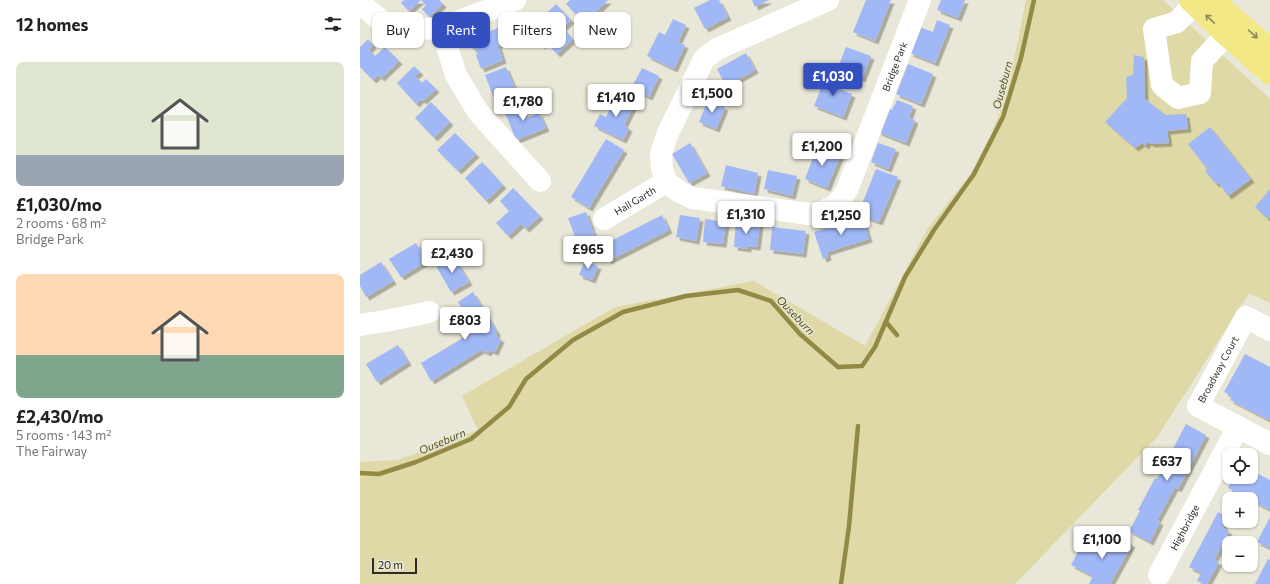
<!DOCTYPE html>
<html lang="en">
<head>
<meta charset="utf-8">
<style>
  :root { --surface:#fff; --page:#f2f2f2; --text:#222; --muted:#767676; --accent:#334fc0 }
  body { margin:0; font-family:Commissioner,sans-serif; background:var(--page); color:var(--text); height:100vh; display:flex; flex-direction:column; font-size:15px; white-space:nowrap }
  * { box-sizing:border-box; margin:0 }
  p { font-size:13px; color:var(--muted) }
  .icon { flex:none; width:22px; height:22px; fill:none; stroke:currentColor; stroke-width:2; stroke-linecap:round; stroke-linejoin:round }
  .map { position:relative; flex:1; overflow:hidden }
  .panel { display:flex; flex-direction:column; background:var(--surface); width:360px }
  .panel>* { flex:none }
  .top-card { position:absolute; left:12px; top:12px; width:380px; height:36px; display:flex; gap:8px }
  .fabs { position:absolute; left:862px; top:448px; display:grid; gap:8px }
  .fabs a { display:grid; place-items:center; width:36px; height:36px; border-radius:8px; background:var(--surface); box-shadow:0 1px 3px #0004; font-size:20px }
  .scale { position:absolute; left:12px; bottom:10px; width:45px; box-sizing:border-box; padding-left:4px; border:2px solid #2d2c26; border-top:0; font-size:11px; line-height:14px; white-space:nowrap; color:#2d2c26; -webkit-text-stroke:3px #e9e7d7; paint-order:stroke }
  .price { position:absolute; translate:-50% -34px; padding:0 9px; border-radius:4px; background:#fff; color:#222; font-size:13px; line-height:26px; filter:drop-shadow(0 1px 2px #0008) }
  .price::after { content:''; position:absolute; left:50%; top:24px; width:12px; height:9px; margin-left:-6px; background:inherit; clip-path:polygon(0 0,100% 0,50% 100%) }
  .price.selected { background:var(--accent); color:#fff }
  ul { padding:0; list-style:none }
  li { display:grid; align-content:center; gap:8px; height:212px; padding:0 16px }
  li span { display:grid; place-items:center; height:124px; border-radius:8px; color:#555 }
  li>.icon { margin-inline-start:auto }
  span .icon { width:72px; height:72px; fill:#fffc; stroke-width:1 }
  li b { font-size:17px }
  h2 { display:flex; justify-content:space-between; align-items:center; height:48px; padding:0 16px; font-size:17px }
  .tag { padding:0 14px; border-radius:8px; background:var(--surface); box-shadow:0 1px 3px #0004; font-size:14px; line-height:36px }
  .tag.selected { background:var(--accent); color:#fff }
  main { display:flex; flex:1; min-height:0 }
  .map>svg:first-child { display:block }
</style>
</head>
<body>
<main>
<section class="panel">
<h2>12 homes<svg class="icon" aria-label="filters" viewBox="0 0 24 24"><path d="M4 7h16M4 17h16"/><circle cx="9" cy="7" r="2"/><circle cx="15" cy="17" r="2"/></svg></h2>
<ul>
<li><span style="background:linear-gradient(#dfe7d0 75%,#9aa5b1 0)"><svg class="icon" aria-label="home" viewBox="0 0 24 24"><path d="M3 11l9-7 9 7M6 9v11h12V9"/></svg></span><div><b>£1,030/mo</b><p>2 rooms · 68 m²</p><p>Bridge Park</p></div></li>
<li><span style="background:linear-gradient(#ffd9b3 65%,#7fa58c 0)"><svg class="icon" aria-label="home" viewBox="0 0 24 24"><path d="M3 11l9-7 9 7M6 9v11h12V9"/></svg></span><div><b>£2,430/mo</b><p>5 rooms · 143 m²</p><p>The Fairway</p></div></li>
</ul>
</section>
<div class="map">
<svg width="910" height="584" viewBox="0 0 910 584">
  <defs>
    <filter id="shadow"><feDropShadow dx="3.5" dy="3.5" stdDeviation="0" flood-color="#0004"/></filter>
  </defs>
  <rect width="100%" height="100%" fill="#e9e7d7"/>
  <path fill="#ded9a7" d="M666,0h137l107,99v204l-21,-10 -91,143 -143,148h-655v-122l38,-2 80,-30 -16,-34 153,-89 139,-26 111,65 63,-118 42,-53 22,-43 15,-38z"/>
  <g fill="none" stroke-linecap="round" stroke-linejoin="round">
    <g stroke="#928a44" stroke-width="4.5">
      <path d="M526,322l11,13"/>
      <path d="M0,473l19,1 37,-12 55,-23 38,-32 17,-28 47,-39 50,-28 63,-16 52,-6 33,11 29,33 38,33 24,-1 13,-19 30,-70 29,-47 40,-56 29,-57 18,-59 13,-58"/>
      <path d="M481,584l8,-58 9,-100"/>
    </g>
  </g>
  <g fill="#a1b8f6" filter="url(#shadow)">
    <path d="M44,0h35l4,4 -14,13 -7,-8 4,-4 -5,-5 -12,11 -8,-8z"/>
    <path d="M210,0h38l-13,13 3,4 -10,10 -22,-23z"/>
    <path d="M350,0h9l9,17 -23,12 -11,-21z"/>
    <path d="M392,0h17l-14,7z"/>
    <path d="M506,0h25l-16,41 -22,-9z"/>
    <path d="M581,0h24l-7,18 -21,-8z"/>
    <path d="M196,4l15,16 -8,8 10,11 -16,15 -11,-12 -4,4 -14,-15z"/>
    <path d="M313,19l13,6 -8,17 7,3 -11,24 -27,-13 12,-24 6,3z"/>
    <path d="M577,20l13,5 -15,38 -25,-10 10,-26 13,5z"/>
    <path d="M140,27l6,15 -8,3 5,15 -22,9 -5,-14 2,-1 -2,-6 -3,2 -4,-10z"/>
    <path d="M8,39l5,6 -4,5 6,6 10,-9 14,14 -18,17 -3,-3 -5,5 -13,-13v-20z"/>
    <path d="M486,47l25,9 -9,23 -25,-9z"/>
    <path d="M386,53l9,17 -29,16 -9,-17z"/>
    <path d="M774,55l10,2 1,42 21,16 20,-1 2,15 -21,2 2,12 -18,1 -3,-2 -3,4 -3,-3 -7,5 -30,-26 22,-24 -1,-21 7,-2z"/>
    <path d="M548,64l25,10 -12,30 -25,-10z"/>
    <path d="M54,66l6,6 -5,4 7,7 4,-4 10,10 -13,12 -2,-2 -5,5 -19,-21z"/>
    <path d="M146,67l12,29 -22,8 -11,-29z"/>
    <path d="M282,68l17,8 -10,21 -18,-8z"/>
    <path d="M466,75l14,6 -3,7 15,6 -9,23 -29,-11z"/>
    <path d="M256,95l18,9 -10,21 5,3 -6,12 -29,-14 6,-12 6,3z"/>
    <path d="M348,100l17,7 -9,22 -17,-7z"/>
    <path d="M537,100l16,6 -4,11 6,3 -9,23 -28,-11 10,-23 4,1z"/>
    <path d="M71,102l19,20 -16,16 -19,-20z"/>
    <path d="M160,103l6,15 13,-5 7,15 -30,12 -12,-30z"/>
    <path d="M850,127l41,52 -23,17 -10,-14 -2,2 -11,-13 2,-2 -19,-25z"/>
    <path d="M95,133l21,21 -18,17 -21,-21z"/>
    <path d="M246,139l18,11 -35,58 -18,-11z"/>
    <path d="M330,143l17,30 -18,10 -17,-29z"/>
    <path d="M518,143l18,6 -8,20 -17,-7z"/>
    <path d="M457,147l23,9 -13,32 -22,-9z"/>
    <path d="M122,162l21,23 -17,16 -21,-23z"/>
    <path d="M366,165l32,8 -4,21 -33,-8z"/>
    <path d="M516,169l22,8 -19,45 -21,-8z"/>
    <path d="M408,170l29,6 -5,20 -28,-7z"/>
    <path d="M153,188l27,28 -14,13 -5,-5 -13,12 -12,-13 13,-12 -9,-10z"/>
    <path d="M910,189v28l-2,2 -13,-12z"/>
    <path d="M226,212l11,31 -17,7 -12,-32z"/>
    <path d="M302,215l7,15 -61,31 -7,-15z"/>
    <path d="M320,215l20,3 -4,23 -20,-4z"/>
    <path d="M498,218l1,6 5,-2 5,17 -42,13 1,5 -5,2 -9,-27z"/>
    <path d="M345,219l21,3 -3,22 -20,-2z"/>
    <path d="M376,221l24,2 -3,24 -9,-1v3l-14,-2z"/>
    <path d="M412,227l34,4 -3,23 -33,-4z"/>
    <path d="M56,243l11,18 -26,16 -12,-18z"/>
    <path d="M93,255l16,27 -18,10 -15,-26z"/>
    <path d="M225,260l13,6 -6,14 -13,-5z"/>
    <path d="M21,262l12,19 -27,16 -6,-11v-11z"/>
    <path d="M113,292l24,40 -1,4 5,3 -6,13 -6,-2 -1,3 -7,-3 -50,31 -10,-18 52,-31 2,-3 -17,-27z"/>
    <path d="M38,345l10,17 -31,20 -11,-18z"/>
    <path d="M885,354l25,13v51l-1,2 -39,-20 2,-4 -8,-4z"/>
    <path d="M826,424l20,11 -28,54 -3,-2 -18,33 3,2 -10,20 -21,-11 11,-20 -2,-1 17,-32 2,1z"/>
    <path d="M891,470l19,10v30l-42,-22 6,-11h17z"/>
    <path d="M858,512l10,5 -5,11 6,3 -15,29 5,2 -12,22h-3l-7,-3 4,-8 -12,-6z"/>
    <path d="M910,517v31l-13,-6z"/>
    <path d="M755,535l17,9 -22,40h-21l4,-8 -22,-11 14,-26 22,12z"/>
    <path d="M908,559l2,1v24h-15z"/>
  </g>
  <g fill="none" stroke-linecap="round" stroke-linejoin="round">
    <g stroke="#fff" stroke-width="22">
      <path id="s1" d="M468,0l-111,49 -13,10 -37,76 -6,19 1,14 4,14 14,10 12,6 117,16c19,-3 28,-7 38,-24l73,-190"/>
      <path d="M0,3l20,17 22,10 39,-2 74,-28"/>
      <path d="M834,4l-17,18 -23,7 8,56 16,13 22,-5 2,-32 24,-26"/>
      <path d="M81,28l15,47 22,37 62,69"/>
      <path id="s2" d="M244,219l62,-37"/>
      <path d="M0,325l26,-4 43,-9"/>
      <path id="s3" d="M878,427l-40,-21 48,-89 24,13"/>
      <path id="s4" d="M799,575l79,-148 32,17"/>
    </g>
    <g stroke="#f2e986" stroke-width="22">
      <path d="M830,0l36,35 44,39"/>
      <path d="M855,0l12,12 43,37"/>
    </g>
  </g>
  <defs><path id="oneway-shaft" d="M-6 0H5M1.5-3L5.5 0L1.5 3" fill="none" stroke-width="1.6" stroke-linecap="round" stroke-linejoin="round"/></defs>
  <g stroke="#908a56">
    <use href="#oneway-shaft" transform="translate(850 19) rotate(-136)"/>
    <use href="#oneway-shaft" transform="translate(893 34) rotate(41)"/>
  </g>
  <g text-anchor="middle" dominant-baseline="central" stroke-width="3" stroke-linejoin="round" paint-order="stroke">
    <g font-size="10" fill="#2d2c26" stroke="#e9e7d7">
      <text stroke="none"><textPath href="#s1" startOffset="599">Bridge Park</textPath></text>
      <text stroke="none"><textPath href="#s2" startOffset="36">Hall Garth</textPath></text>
      <text stroke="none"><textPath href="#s3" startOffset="87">Broadway Court</textPath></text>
      <text stroke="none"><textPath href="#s4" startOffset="54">Highbridge</textPath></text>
    </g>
    <g font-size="11" font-style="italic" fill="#56511b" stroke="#e9e7d7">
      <text transform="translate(642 85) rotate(-75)">Ouseburn</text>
      <text transform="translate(436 315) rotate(46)">Ouseburn</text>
      <text transform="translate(82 441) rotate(-23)">Ouseburn</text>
    </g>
  </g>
</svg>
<div class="fabs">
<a><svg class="icon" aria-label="locate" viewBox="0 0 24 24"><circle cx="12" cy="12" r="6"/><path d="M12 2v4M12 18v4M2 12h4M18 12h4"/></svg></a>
<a>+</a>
<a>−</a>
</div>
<div class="scale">20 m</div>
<b class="price selected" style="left:473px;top:97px">£1,030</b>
<b class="price" style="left:352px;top:114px">£1,500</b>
<b class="price" style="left:256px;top:118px">£1,410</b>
<b class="price" style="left:163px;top:122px">£1,780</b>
<b class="price" style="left:462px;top:167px">£1,200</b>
<b class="price" style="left:386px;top:235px">£1,310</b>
<b class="price" style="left:481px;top:236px">£1,250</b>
<b class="price" style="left:228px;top:270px">£965</b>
<b class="price" style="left:92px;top:274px">£2,430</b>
<b class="price" style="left:105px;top:341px">£803</b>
<b class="price" style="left:807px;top:482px">£637</b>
<b class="price" style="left:742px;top:560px">£1,100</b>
<div class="top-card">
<a class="tag">Buy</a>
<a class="tag selected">Rent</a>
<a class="tag">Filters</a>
<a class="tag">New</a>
</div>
</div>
</main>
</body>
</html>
